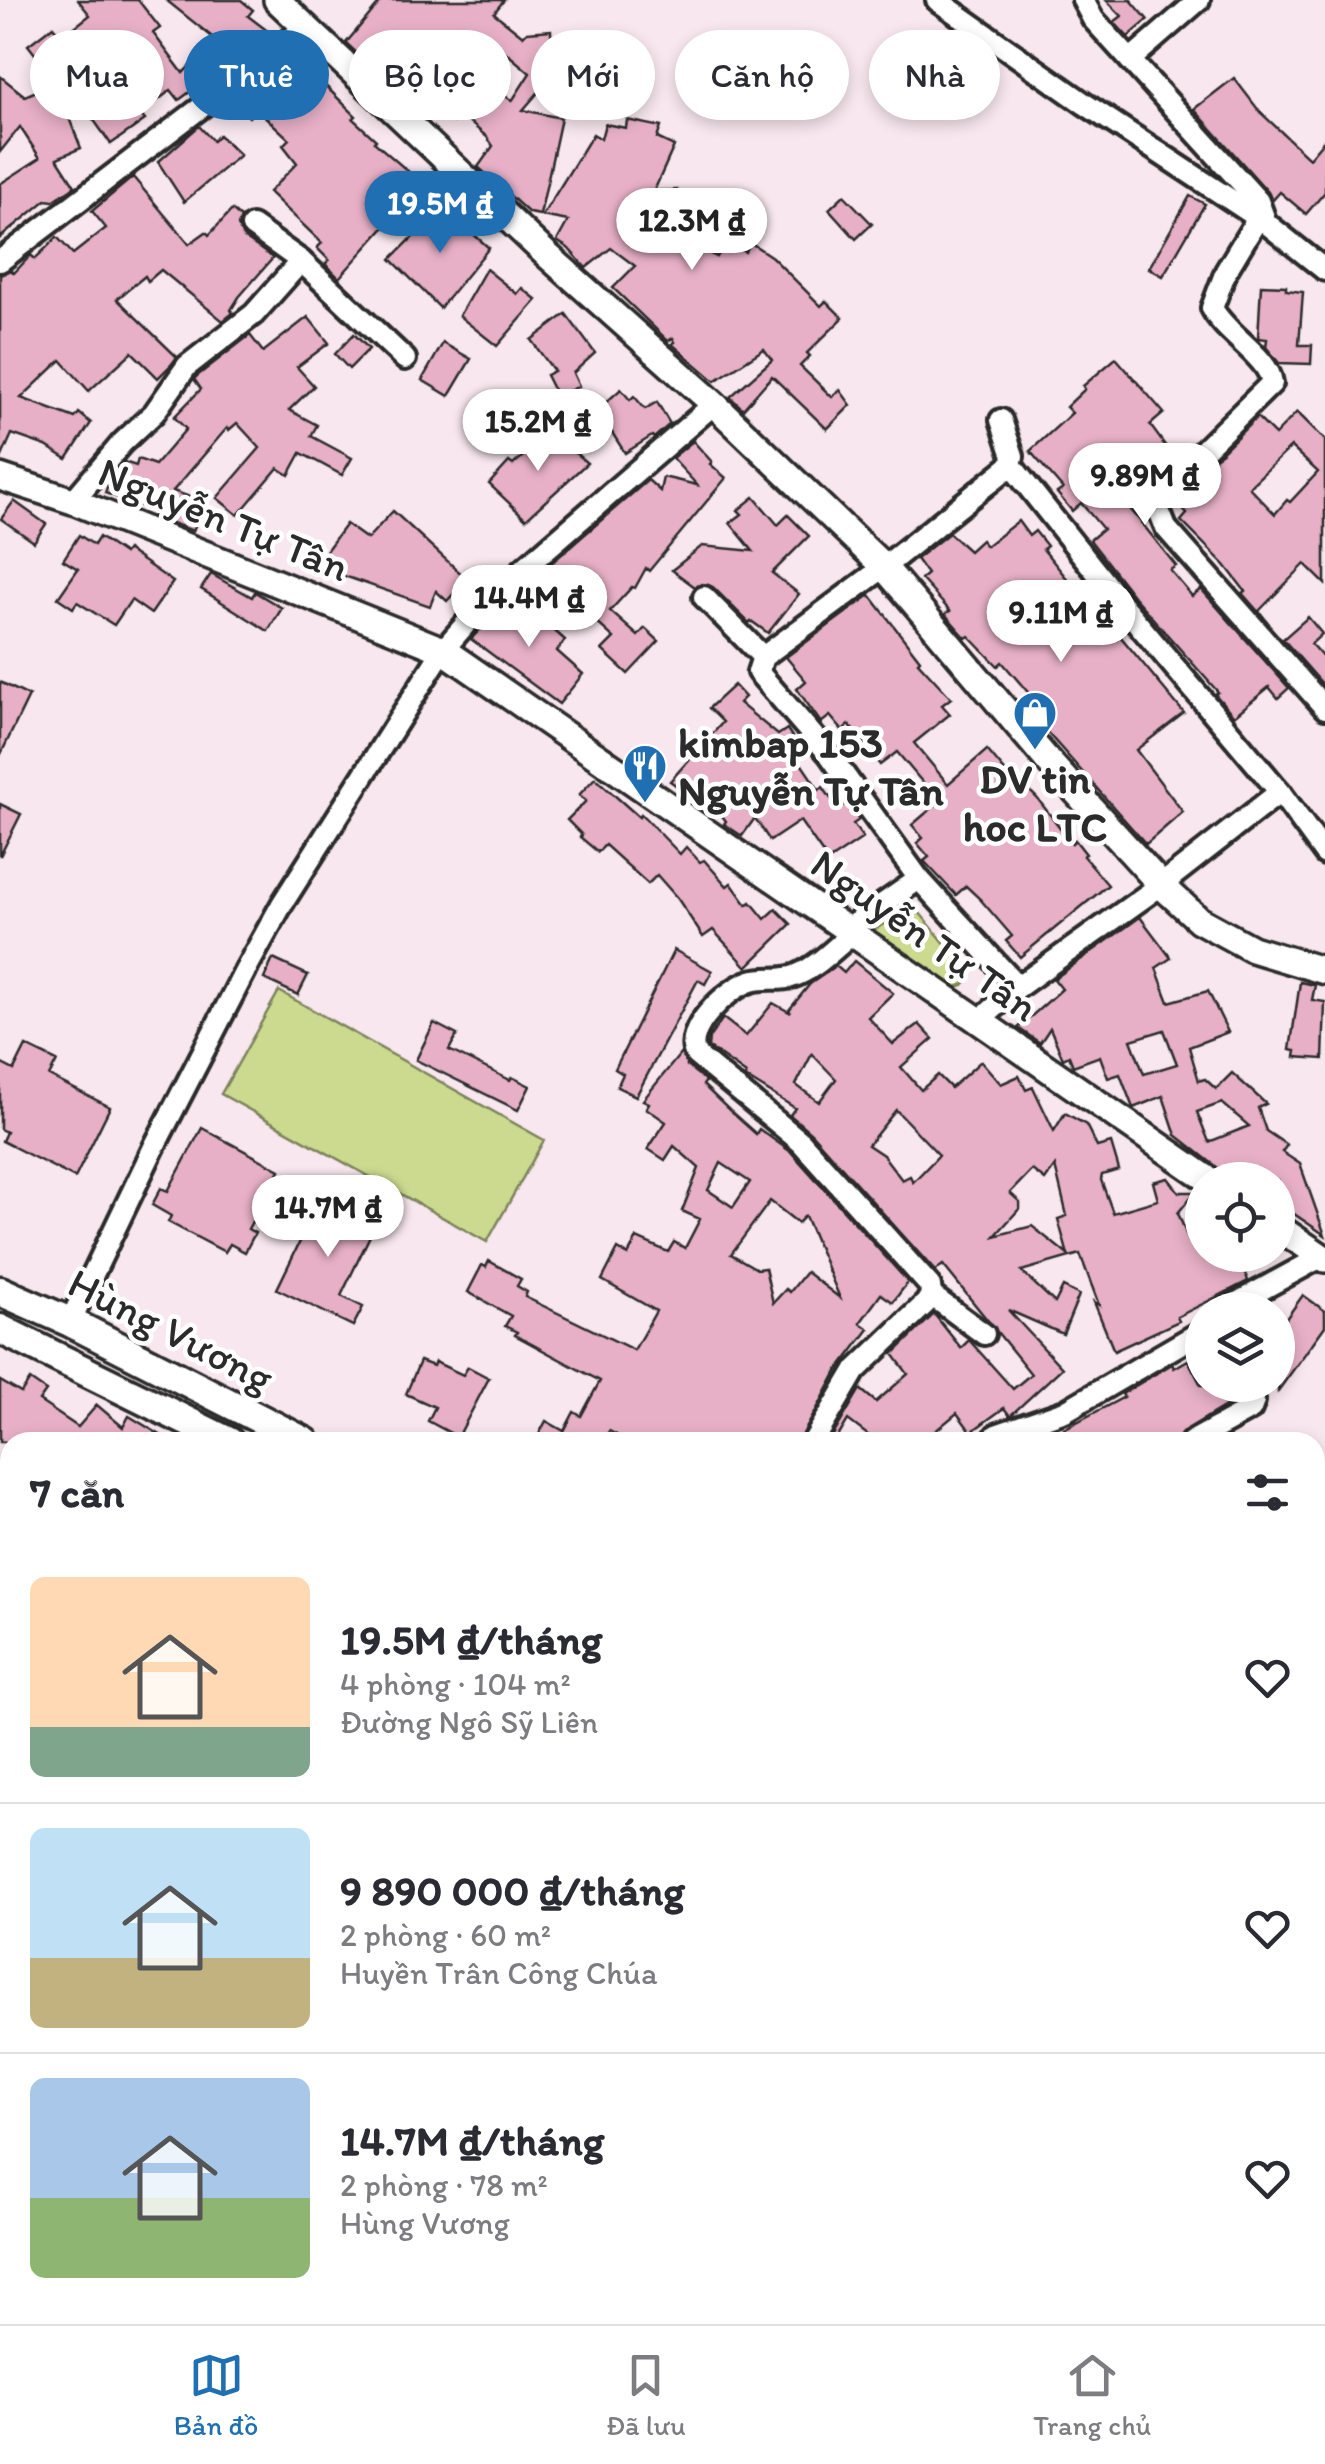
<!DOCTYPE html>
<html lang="vi">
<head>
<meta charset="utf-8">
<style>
  :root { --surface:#fff; --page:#f2f2f3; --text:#2b2b33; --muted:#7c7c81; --line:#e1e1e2; --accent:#1f6fb2 }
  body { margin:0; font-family:Itim,sans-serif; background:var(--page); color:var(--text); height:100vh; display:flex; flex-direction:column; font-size:38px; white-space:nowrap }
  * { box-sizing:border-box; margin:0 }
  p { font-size:32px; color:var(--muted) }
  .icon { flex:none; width:55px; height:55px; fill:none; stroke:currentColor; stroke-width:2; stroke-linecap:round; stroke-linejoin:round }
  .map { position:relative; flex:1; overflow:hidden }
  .side { position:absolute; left:0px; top:1432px; width:1325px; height:892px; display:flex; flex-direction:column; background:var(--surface); border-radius:30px 30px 0 0; box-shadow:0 5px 15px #0003 }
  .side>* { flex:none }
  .banner { position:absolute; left:30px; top:30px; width:1265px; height:90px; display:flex; gap:20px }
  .tools { position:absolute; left:1185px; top:1162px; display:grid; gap:20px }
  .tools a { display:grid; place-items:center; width:110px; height:110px; border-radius:50%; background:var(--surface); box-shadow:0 5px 15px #0003; font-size:50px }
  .price { position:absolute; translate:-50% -85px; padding:0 22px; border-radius:35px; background:#fff; color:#222; font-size:32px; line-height:65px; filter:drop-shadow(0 2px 5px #0008) }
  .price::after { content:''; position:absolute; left:50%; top:60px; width:30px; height:22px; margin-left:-15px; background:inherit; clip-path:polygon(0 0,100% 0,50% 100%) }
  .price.current { background:var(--accent); color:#fff }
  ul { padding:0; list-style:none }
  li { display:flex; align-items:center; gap:30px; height:250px; padding:0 30px }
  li+li { border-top:2px solid var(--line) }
  li span { display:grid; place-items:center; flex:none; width:280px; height:200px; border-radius:15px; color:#555 }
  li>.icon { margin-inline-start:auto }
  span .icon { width:120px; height:120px; fill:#fffc; stroke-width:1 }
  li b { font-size:42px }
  h2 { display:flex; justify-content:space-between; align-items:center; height:120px; padding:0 30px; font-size:42px }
  .chip { padding:0 35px; border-radius:45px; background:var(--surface); box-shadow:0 5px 15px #0003; font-size:35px; line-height:90px }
  .chip.current { background:var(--accent); color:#fff }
  .menu { display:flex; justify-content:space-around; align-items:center; height:140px; border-top:2px solid var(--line); background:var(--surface); font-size:28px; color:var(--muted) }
  .menu a { display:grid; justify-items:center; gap:5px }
  .menu .current { color:var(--accent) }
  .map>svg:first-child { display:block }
</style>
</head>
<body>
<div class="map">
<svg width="1325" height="2324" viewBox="0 0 1325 2324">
  <rect width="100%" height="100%" fill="#f8e7ee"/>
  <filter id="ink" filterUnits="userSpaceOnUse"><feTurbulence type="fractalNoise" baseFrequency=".01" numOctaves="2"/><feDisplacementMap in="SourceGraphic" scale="20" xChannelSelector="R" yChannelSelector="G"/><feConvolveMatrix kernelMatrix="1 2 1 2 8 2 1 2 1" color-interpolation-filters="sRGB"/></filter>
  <g filter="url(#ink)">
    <g fill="#cbda8e" stroke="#7b825c" stroke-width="2.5">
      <path d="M909,908l10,4 48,58 2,8 -6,7 -10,3 -82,-56z"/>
      <path d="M279,991l265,149 -57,102 -266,-148z"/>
    </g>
    <g fill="#e7b0c6" stroke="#2b2b2b" stroke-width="2.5" fill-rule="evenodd">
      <path d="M78,0h60l22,28 -7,5 30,40 33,-33 -50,-40h75l12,10 -5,6 25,19 -12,9 -4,-4 -11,8 -4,-3 -4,6 -6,-5 -41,41v4l-12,9 -8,-10 -31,24 5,6 -34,24 -61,-85 -8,4 -14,-18 25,-19 9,11 28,-22z"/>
      <path d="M382,0h122l-10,13 29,23 4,-4 24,-2 1,27 10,8 -39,45 38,8 -21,97 -11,-2 -51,-46 15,-21 -6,-9 -28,-24 -6,9 -11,-8 -5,6 -38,-27 -53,-50zM496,44l34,29 -18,28 -37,-29z"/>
      <path d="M1106,0h25l17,20 -20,17 -14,-15 8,-6z"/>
      <path d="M293,54l63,62 -3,3 23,21 -2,2 49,42 -84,94 -14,-14 4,-4 -12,-12 5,-5 -53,-51 28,-29 -14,-18 6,-6 -32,-30 -8,8 -11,-11z"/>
      <path d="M0,76l25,20 30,-13 26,65 -24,10 18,28 -22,15 -7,-1 -46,38v-54l40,-26 -20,-31 -20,25z"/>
      <path d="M1234,78l26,34 49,46 16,-19v53l-19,22 -26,-22 -8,9 -4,-9 -74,-83z"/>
      <path d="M627,120l34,7 -4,11 17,8 -20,45 23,-1 1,20 -47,3 50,41 5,-12 31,15 10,-17 18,12 6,-9 21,14 49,49 5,-5 17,17 -36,35 3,3 -10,10 32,31 8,-7 11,15 -24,24 -55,-53 -29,33 -13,-12 42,-37 -8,-11 -49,32 -43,-37 3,-2 -2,-4 -5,3 -55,-53 22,-22 -24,-18 -25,20 -18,-20 -11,-7 11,-20 -26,-5 51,-82 8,5 4,-15 21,4z"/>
      <path d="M199,126l14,15 6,-6 21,20 -56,47 -26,-40z"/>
      <path d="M133,177l56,67 17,-12 3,3 23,-25 9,8 -3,8 5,11 30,21 -34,39 -8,13 2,3 -10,8 -62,-51 -13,11 -3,-5 -28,23 60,58 -6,8 -13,13 -26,-26 -43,39 -28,-31 -40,38 54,20 4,-5 12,10 -24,36 -21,-13 -34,-12 -12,27v-186l11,-5 3,3 17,-18 4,4 22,-22 16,17 33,-26 -14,-17z"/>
      <path d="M844,195l28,29 -16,15 -27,-30z"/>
      <path d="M1190,196l15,8 -42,72 -14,-8z"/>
      <path d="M443,207l46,41 -49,60 -49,-49z"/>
      <path d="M486,269l31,25 5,-6 15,12 -40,46 -38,-30z"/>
      <path d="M1261,285l25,1v4l17,2 -4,53h13l-1,19 -32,-1 -13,-16 1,-8 -9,-1z"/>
      <path d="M566,314l29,39 -22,20 6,13 -22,11 -11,-22 8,-4 -23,-31z"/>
      <path d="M308,317l21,26 -32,24 17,19 -25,24 28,15 -6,11 41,22 -10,17 -41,-22 -12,22 -11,-7 -40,47 -21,-17 43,-50 -23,-25 -8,7 -2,-2 -54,63 31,11 -11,29 -40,-15 2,-5 -50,-18 5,-15 14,-16 12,4 2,-7 17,6 31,-36 -12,-12 27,-28 -7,-10 3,-3 53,-41 13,17z"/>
      <path d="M354,334l15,15 -20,20 -14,-15z"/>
      <path d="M443,343l28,16 -22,37 -27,-16z"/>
      <path d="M1116,358l48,55 -14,12 25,34 -20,19 -5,-5 -30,23 56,70 -6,4 22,26 9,-7 88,99 -11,10 -9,-11 -35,29 -19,-22 3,-2 -84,-95 -44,-57 13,-11 -22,-26 -9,8 -15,-18 6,-4 -33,-38 42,-38 -6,-6 19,-18 -2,-3z"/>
      <path d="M621,389l9,11 4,-4 11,13 12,-7 13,22 -16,14 -2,-2 -27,17 -14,-22 -17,-18z"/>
      <path d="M1297,412l28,28v144l-20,-20 -46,47 11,14 -28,-32 3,-2 -20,-26 -44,-44 6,-7 -13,-15 83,-82 18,18zM1291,447l27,25 -28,30 -3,-2 -12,14 -26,-27z"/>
      <path d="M546,427l41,36 -61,56 -37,-35 20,-22 4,3 27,-24 -4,-3z"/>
      <path d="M693,441l19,21 -2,2 16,14 -77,93 -3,-3 -11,20 -3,-1 -22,24 28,25 7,-8 14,13 -31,33 -26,-24 12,-12 -73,-66 107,-92 12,11 3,-14 34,8 -25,-27z"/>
      <path d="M754,497l24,28 10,-10 21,21 -37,37 27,21 -31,39 -17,-12 -2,2 -36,-36 -11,-3 -7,3 -23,-17 30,-24 51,5 -23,-28 12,-9 -4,-4z"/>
      <path d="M14,501l32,23 -12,18 -33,-23z"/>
      <path d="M393,511l74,68 -20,22 -11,-10 -6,15 -89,-31 -21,-16 26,-35 21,15z"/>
      <path d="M1018,521l11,15 6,-5 12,15 -4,3 73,90 4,-3 64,77 -48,37 47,62 -37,32 -124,-140 10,-7 -30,-35 -4,4 -29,-30 -3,2 -21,-24 5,-3 -29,-32 6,-5 -11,-15 33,-26 20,18 12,-11 5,6z"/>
      <path d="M79,535l15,10 5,-8 25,17 3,-4 46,32 -22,32 -20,-14 -17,25 -37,-23 -4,6 -15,-10 20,-29 -15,-9z"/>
      <path d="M211,574l41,23 3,-5 27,16 -14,23 -67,-42z"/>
      <path d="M870,595l50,65 -2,2 33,36 -9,7 8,9 -36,29 34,41 39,-34 27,32 4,-3 19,19 35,45 3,-3 11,14 -3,2 25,29 -88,72 -14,-16 6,-5 -32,-37 -14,-13 -10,9 -32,-34 5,-4 -12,-14 6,-5 -11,-13 27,-23 -42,-50 -17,13 -31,-40 -6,6 -13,-15 -9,7 -24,-34 9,-8 -20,-24z"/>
      <path d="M511,598l17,14 2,-3 35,31 -8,11 26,23 -24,30 -88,-65z"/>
      <path d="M1308,617l14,17 -11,10 14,16v27l-42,-48z"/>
      <path d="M0,682l29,14 -29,60z"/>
      <path d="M734,685l11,12 -6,6 39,32 9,-6 11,17 -6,4 27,40 4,-3 15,22 9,-6 12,17 -6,4 10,14 -35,23 -28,-40 -30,20 -15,-23 -13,18 -18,-12 2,-3 -26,-34 -7,10 -23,-16 53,-59 -14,-14z"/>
      <path d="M595,778l44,39 2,-3 39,40 6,-7 14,15 4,-2 23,26 4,-3 16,22 4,-3 14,17 11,-10 15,15 -44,43 -34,-37 -10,7 -25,-38 -21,-24 -9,9 -43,-39 -7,7 -18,-15 2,-2 -15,-15 19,-19 -7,-6z"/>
      <path d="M0,804l21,10 -21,42z"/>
      <path d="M1140,917l31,41 -15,10 13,34 39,-11 20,41 -39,15 10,34 6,-2 11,10 16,-16 34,31 -8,4 8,23 21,14 -5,7 18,12 25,71 -47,-32v-23h-36l-16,-11 -3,3 -47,-37 -13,-39 -30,12 -13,-34 -12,4 -8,-22 -27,10 -4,-10 -6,3 -13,-31 -10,15 -22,-15 44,-39 -8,-10zM1164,1030l13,34 -33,10 -13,-34zM1222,1103l27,23 -40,16 -12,-30z"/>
      <path d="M674,950l38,21 -7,13 -7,-4 -62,116 -19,-9 6,-13 -8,-5z"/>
      <path d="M273,959l35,16 -10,20 -34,-16z"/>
      <path d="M854,961l39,32 -25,24 25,27 26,-20 14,15 -32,28 20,23 17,-15 13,13 30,-27 20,23 18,-8 7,14 7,-3 21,44 11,-18 21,12 11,22 14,-4 8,27 -17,5 -1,5 12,33 45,-13 -5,-18 15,-4 11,14h16l-17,21 11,28 8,-3 5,17h38l8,26 -71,36 2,4 -65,30 -20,-49 5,3 -19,-51 -59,17 34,32 8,-16 16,8 -16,39 -55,-24 54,58 -52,48 -6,-8 -33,24 -14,-19 -35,29h-45l-29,-22 -13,22h-6l31,-53 16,13 32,-28 -15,-20 41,-40 27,34 8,-8 44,49 18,-15 -88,-109 -8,6 -124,-138 -21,-18 5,-7 -50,-31 1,-3 -38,-27 1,-9 14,-20 23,18 27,-33 18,10 -2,-3 21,-26 26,-18 8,7zM812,1054l24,25 -17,23 -23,-17zM896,1110l43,45 -26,27 -3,-6 -8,4 -19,-25 -15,-10zM1055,1166l12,50 -9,3 10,36 -36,-29 -37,10 25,-28v-6l-10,-9 22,-23 13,10z"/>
      <path d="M1300,982l15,3 -3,15 13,2 -2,57 -28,-2 1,-6 -6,-1z"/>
      <path d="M434,1023l23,12 -8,15 61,30 2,-3 18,9 -12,24 -102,-50z"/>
      <path d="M26,1046l31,15 -8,15 61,31 -35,71 -73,-37 4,-9 -6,-3v-66l14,7z"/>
      <path d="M681,1053l6,13 19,15 -3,4 25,24 28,25 3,-5 32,23 117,130 -15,20 -12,-8 -21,29 9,6 -31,41 -39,72h-169l-21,-11 -6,11h-68l11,-21 18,10 10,-19 7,4 19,-35 -85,-46 2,-3 -12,-6 6,-10 -43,-24 14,-27 4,2 3,-6 32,18 -4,7 10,6 -2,5 109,53 22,-39 -54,-31 16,-31 10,6 9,-17 31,14 6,-10 11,6 15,-29 -18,-8 17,-43 -25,-22 -9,14 -17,-11 18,-27 -20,-14 3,-5 -6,-3zM721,1163l29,19 -17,25 -25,-17zM770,1201l28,22 7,-7 35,82 -34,-26 -16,20 -4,-3 -13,14 -8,-35 -8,1 -26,-15z"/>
      <path d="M202,1128l78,42 -32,59 7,4 -10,19 -15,-8 -5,8 -57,-30 3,-6 -19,-11 9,-17 7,3z"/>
      <path d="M322,1196l54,27 -35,73 22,11 -10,19 -76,-37z"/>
      <path d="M1303,1295l22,16v15l-47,65v-61z"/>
      <path d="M1188,1360l13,25h16l10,20 -43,26 -7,11h-138l85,-45 -2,-3 50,-30 2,4z"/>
      <path d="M420,1361l13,5 2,-4 28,13 5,-8 21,11 -31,59 -30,-16 7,-14 -29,-13z"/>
      <path d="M30,1380l16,11 -7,10 39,26 19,-22 26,22 6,-11 43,26h-172v-61l21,12z"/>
    </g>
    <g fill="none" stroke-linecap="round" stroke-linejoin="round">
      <defs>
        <g id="minor">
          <path d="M937,0l148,104 181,119"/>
          <path d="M1083,0l10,19 165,182 8,22 59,47"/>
          <path d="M1130,60l69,-60"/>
          <path d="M1258,218l-32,53 -14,37c13,26 57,49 60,75l-108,106 -8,14 10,25 159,180"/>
          <path d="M252,226l49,35 104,98"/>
          <path d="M0,261l305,-233"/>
          <path d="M1001,420l12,36 -2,9 -127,102 -121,90 -5,15 71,82 90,125 99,108"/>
          <path d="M1011,465l112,141 157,186 45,62"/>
          <path d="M73,501l49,-58 32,-30 33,-47 67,-52 47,-53"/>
          <path d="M704,597l59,60"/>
          <path d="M847,929l72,-50"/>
          <path d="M978,1022l40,-35 143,-102 119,-93"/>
          <path d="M931,1295l53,39"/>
          <path d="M1224,1310l97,-53"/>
          <path d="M70,1322l84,-175 91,-176 37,-67 161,-254 41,-47 230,-199"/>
          <path d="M996,1435l69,-24 137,-80"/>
          <path d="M813,1442l42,-71 71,-68 5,-8 -1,-9 -129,-144 -105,-87c-14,-25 32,-67 55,-74 15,-5 31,1 46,-6 21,-9 38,-27 56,-42"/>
          <path d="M1191,1442l60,-33 3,-8 -11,-16"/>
          <path d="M1315,1755l10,-18"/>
          <path d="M0,2055l10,11"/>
          <path d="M239,2315l34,9"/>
          <path d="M1023,2315l19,9"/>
          <path d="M1166,2315l20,9"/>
          <path d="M1108,2324l4,-9"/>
        </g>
        <g id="tertiary">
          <path d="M277,0l270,255 167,149 170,163 165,195 112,123 38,35 53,29 73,22"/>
          <path d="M0,477l73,24 370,149 766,530"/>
          <path d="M1278,1227l47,32"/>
          <path d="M1315,1545l10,-21"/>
          <path d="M0,1618l10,10"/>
          <path d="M751,2315l8,9"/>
          <path d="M919,2324l6,-9"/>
        </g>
        <g id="secondary">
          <path d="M0,1291l70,31 235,120"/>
          <path d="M0,1329l229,113"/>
          <path d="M1315,1946l10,5"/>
          <path d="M1315,1989l10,5"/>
        </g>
      </defs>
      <use href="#minor" stroke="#2b2b2b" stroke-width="28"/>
      <use href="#tertiary" stroke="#2b2b2b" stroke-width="32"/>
      <use href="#secondary" stroke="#2b2b2b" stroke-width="35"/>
      <use href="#minor" stroke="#fff" stroke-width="20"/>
      <use href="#tertiary" stroke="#fff" stroke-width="25"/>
      <use href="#secondary" stroke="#fff" stroke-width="28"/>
    </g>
  </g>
  <defs>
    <symbol id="shop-pin" viewBox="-11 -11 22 30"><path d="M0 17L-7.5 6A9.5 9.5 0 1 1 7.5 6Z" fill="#1f6fb2" stroke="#fff"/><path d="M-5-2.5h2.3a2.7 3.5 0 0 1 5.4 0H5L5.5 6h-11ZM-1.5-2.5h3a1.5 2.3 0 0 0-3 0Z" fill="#fff"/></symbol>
    <symbol id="restaurant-pin" viewBox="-11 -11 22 30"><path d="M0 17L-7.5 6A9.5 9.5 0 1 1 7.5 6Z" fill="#1f6fb2" stroke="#fff"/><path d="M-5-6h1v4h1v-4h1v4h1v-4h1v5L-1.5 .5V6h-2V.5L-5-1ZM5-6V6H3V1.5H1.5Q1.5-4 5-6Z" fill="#fff"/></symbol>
  </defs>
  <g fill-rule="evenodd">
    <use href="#shop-pin" x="1010" y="688" width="50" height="68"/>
    <use href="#restaurant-pin" x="620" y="741" width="50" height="68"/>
  </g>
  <g text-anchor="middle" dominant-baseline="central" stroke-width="9" stroke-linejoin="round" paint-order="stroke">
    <g font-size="42" fill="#2b2b2b" stroke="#fff">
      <text transform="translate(224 519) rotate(22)">Nguyễn Tự Tân</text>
      <text transform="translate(925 935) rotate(35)">Nguyễn Tự Tân</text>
      <text transform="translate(171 1330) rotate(27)">Hùng Vương</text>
    </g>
    <g font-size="42" font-weight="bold" fill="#2b2b2b" stroke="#fff" text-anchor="start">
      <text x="678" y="742">kimbap 153<tspan x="678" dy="48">Nguyễn Tự Tân</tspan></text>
      <text x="1035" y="778" text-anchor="middle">DV tin<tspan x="1035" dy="48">hoc LTC</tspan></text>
    </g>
  </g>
</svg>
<div class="tools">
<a><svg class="icon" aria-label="locate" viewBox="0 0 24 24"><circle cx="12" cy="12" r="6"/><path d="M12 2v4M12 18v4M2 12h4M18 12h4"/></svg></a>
<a><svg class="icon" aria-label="layers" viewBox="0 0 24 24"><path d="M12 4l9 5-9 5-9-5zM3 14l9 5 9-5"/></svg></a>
</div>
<b class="price current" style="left:440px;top:256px">19.5M ₫</b>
<b class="price" style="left:692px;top:273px">12.3M ₫</b>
<b class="price" style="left:538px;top:474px">15.2M ₫</b>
<b class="price" style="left:1145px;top:528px">9.89M ₫</b>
<b class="price" style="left:529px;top:650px">14.4M ₫</b>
<b class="price" style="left:1061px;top:665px">9.11M ₫</b>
<b class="price" style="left:328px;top:1260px">14.7M ₫</b>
<div class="banner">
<a class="chip">Mua</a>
<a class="chip current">Thuê</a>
<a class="chip">Bộ lọc</a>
<a class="chip">Mới</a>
<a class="chip">Căn hộ</a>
<a class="chip">Nhà</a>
</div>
<section class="side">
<h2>7 căn<svg class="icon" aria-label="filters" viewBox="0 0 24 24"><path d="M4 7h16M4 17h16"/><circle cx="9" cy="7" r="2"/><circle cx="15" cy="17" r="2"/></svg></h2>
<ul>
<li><span style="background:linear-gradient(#ffd9b3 75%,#7fa58c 0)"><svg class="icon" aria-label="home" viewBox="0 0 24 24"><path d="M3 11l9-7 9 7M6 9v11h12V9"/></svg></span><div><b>19.5M ₫/tháng</b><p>4 phòng · 104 m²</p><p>Đường Ngô Sỹ Liên</p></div><svg class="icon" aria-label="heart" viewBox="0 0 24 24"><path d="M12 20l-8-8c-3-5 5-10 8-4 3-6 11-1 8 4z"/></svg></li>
<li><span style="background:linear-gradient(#bfe0f5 65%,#c2b280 0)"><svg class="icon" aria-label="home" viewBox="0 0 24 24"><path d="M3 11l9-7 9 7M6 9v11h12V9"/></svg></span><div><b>9 890 000 ₫/tháng</b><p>2 phòng · 60 m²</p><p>Huyền Trân Công Chúa</p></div><svg class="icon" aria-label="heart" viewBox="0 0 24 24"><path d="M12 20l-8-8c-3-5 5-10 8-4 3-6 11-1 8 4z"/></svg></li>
<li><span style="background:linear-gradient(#a9c7e8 60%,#8fb573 0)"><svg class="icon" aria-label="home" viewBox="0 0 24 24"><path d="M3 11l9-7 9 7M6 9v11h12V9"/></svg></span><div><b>14.7M ₫/tháng</b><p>2 phòng · 78 m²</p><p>Hùng Vương</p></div><svg class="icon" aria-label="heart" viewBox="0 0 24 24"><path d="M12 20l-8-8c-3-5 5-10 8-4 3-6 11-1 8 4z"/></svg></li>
</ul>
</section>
</div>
<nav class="menu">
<a class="current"><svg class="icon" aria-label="map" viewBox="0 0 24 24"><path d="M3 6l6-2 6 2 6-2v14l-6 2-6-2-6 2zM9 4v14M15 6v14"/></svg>Bản đồ</a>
<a><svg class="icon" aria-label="saved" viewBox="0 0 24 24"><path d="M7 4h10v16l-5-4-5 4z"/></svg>Đã lưu</a>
<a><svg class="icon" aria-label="home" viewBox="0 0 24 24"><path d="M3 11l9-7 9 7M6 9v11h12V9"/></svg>Trang chủ</a>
</nav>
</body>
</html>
